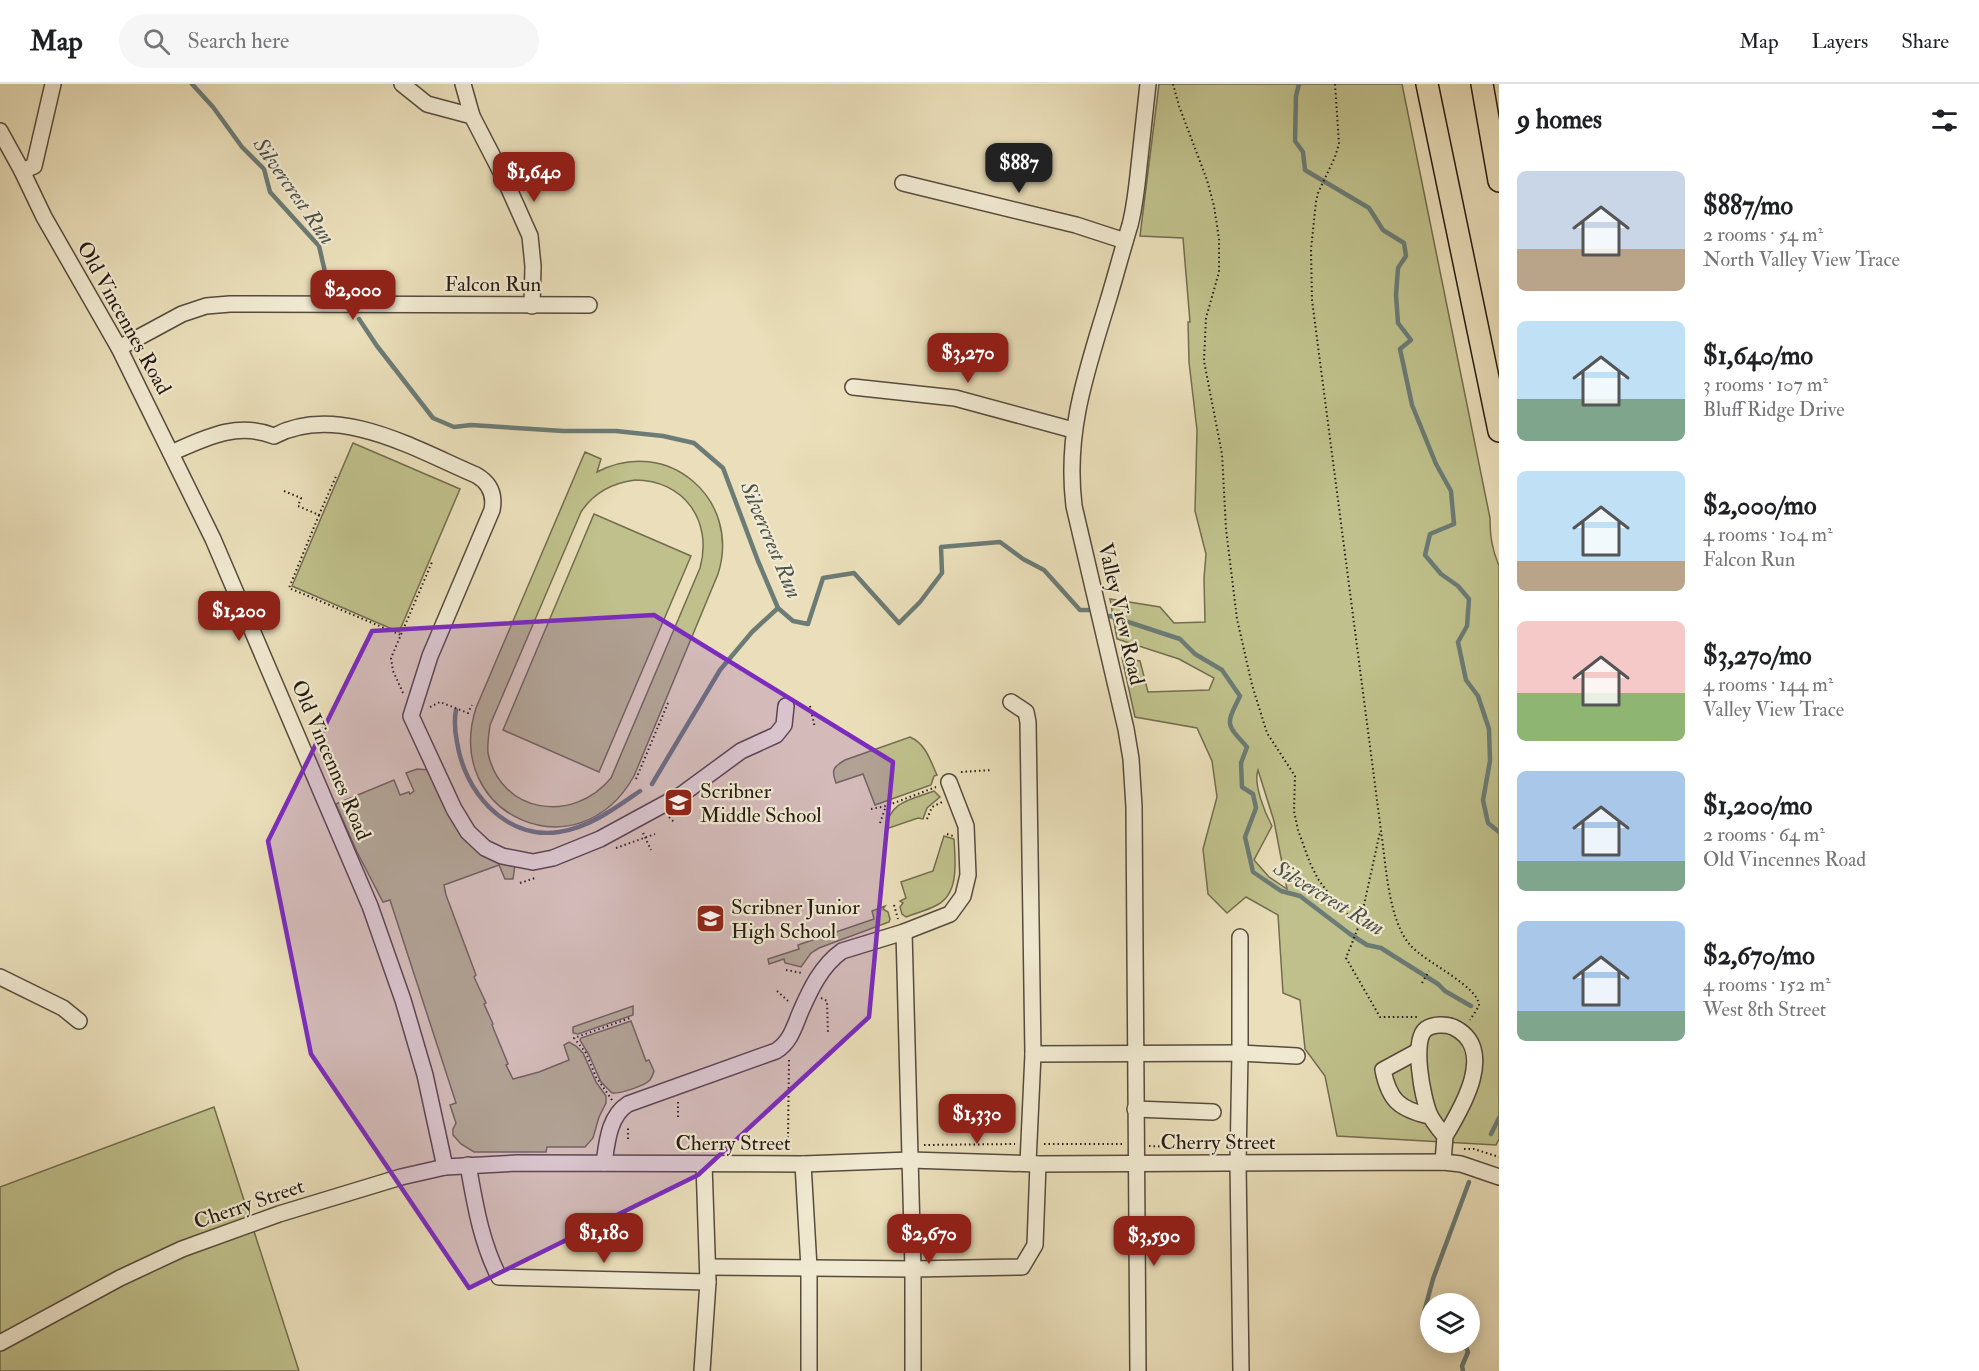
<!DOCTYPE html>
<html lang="en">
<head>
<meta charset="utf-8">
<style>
  :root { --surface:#fff; --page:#f6f6f6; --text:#202124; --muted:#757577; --line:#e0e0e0; --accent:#8f2418 }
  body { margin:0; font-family:"IM FELL Double Pica",serif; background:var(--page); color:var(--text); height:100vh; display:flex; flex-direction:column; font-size:22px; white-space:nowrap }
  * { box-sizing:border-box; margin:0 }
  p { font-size:20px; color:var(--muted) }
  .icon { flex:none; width:33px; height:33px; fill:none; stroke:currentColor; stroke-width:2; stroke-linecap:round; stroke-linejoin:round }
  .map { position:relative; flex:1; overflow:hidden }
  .details { display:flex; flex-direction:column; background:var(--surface); width:480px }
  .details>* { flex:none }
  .controls { position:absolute; left:1420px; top:1209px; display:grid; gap:12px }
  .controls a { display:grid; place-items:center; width:60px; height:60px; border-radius:50%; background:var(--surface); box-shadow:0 3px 15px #0003; font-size:30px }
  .price { position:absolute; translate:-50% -51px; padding:0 14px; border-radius:12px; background:var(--accent); color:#fff; font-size:20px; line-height:39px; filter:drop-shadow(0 2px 3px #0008) }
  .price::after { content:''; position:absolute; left:50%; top:36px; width:18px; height:14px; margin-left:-9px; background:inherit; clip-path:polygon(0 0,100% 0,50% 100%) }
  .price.selected { background:#222; color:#fff }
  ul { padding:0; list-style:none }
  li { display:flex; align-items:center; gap:18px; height:150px; padding:0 18px }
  li span { display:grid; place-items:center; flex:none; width:168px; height:120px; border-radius:9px; color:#555 }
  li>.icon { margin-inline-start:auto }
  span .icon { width:72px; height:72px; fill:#fffc; stroke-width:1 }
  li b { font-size:26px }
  h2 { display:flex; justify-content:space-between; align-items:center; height:72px; padding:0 18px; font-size:26px }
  header { display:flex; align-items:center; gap:36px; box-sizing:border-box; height:84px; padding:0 30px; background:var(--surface); border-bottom:2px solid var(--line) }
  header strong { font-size:28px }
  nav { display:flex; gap:33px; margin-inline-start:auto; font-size:21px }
  .search { width:420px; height:54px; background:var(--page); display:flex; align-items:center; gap:15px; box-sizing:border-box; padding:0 21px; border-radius:33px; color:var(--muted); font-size:22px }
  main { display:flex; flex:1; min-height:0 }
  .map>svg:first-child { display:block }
</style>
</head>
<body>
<header>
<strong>Map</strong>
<div class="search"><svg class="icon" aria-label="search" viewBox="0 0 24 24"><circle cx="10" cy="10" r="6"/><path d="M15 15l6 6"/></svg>Search here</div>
<nav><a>Map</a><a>Layers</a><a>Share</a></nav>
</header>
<main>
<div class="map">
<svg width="1499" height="1287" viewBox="0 0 1499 1287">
  <rect width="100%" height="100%" fill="#eadfba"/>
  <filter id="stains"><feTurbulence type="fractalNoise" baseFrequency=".00333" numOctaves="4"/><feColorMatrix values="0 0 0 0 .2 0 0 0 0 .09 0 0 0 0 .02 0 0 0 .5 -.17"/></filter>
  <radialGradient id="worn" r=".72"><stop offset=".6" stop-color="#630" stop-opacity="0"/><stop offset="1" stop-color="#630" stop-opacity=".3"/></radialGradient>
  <g fill="#bfc08b" stroke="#726d4f" stroke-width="1.5" fill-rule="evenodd">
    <path d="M1159,0h243l88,434c0,18 2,31 9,48v573l-3,6 -159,-9 -12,-60 -20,-27 -5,-49 -17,-7 -5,-78 -32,-18 -19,16 -19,-19 -5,-45 14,-52 -5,-36 -15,-33 -62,-11 -13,-59 18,3 8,31 61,-2 5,-12 -35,-19 -62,-20 -7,-40 50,8 14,16 31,-1 -1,-44 2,-24 -11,-43 2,-81 -8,-68 -1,-40h2l-7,-84 -43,-2zM1258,686l16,51 13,68 -18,-12 -15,-17 18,-34c-7,-13 -19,-42 -14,-56z"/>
    <path d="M353,359l107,46 -61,143 -107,-46z"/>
    <path d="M585,368l16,7 -4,13c70,-37 145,27 121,102l-84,202c-56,100 -192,39 -158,-68zM635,396c49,0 78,41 65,88l-89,210c-38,46 -110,36 -123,-25 -1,-9 1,-19 2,-28l91,-213c13,-20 31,-29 54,-32z"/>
    <path d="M594,430l97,42 -92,216 -96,-42z"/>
    <path d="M910,653c16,7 20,23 27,38l-3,1 -3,9 -56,20 -12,-31 -27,9c-5,-13 -3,-16 9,-23z"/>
    <path d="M417,685l13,1 26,55 59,40 -2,14h-8l-6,-14 -55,20 2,10 30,80 -2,2 12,26 -2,1 9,20 -1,1 16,39 -2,1 7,14 26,-7 30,-12 -5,-15 5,-3 7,4 7,7 13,29 10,14v7l-7,14 -6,21 -8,9h-38l-1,5h-72l-13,-8 -8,-9v-6l3,-6 -6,-18 6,-2 -66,-203 -7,2 -26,-50 -21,-48 58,-24 6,15 9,-3 1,2 4,-3 -8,-18z"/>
    <path d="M934,707l6,6 -13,11 -4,11 -5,-1 -32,11c2,-27 26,-30 48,-38z"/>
    <path d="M944,752l10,3c1,21 6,54 -17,66 -9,5 -21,8 -31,12l-4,-3 -2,-7 3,-4 -3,-2 6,-3 -5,-16 32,-11z"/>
    <path d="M885,822l-2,3 5,3 2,7 -1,3 -70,26 -8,5 -10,14 -16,-4 -1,-4 -15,5 -1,-5 31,-10 -1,-4 76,-26 -2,-8z"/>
    <path d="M633,922v9l-55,19 -5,-1v-6z"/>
    <path d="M631,937l15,40 3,-1 5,11c-1,4 -2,6 -4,9 -6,6 -30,14 -38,13l-11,-11 -12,-27 -9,-15 1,-2z"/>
    <path d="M214,1023l85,264h-299v-184z"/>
  </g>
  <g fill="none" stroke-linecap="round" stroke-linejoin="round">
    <g stroke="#6b7b75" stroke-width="4.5">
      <path d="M192,0l21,23 29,40 22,22 6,23 49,54 6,26 16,19"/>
      <path d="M1299,0l-3,12 -1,45 8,11 2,18 64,38 14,22 21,13 2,13 -8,12 -2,27 2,28 13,17 -11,9 12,56 24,59 15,27 3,33 -24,10 -5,21 16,19 17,12 11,13 -2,27 -9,16 8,38 12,16 11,33 1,32 -7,39 5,23 11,9"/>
      <path d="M359,235l18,27 56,72 21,9 17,-2 92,6h53l47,5 31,7 29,25 35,93 20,47 15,13 15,3 15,-46 31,-5 45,50 21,-21 22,-29 -1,-26 59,-5 23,17 21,11 36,40h9"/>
      <path d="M1110,532l70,23 15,15 27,16 18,26c-14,29 -15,27 7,51l-6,16 1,24 11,7 3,14 -11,29 8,35 28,19 19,5 50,38 17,11 14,3 57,36 7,7 26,15"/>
      <path d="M456,626c-2,10 -1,22 1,32 7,48 47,98 102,90 31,-5 55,-23 81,-41"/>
      <path d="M652,700l68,-114 32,-38 26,-24"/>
      <path d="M1491,1050l8,-16"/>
      <path d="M1431,1244l-8,-12 10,-37 36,-97"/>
      <path d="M1463,1287l-1,-5 6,-14 -4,-10"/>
    </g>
    <defs>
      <g id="minor">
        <path d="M402,0l25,20 45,12"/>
        <path d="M463,0l9,32 33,64 25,56 3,30 -1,40"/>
        <path d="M0,47l22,40 22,46 75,131 94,191 157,367 33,94 22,75 20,92"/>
        <path d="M22,87l12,-5 19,-82"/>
        <path d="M903,99l173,42 49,16"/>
        <path d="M119,264l63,-34 24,-8 24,-2 359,1"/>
        <path d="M853,303l102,11 118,32"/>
        <path d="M171,369c34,-15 66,-32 103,-17 64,-34 143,14 202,39 14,8 19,20 16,35l-62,146 -19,60 43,93 14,23 17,16 17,8 31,6 20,-4 47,-19 81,-44 60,-44 35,-16 8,-10 2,-19"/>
        <path d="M1011,618l15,10 2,10 5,332 -5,109"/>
        <path d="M904,848l9,337v102"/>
        <path d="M1240,853v116l57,3"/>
        <path d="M0,893l63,31 16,13"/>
        <path d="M1418,967l-35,19c6,30 16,39 46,46"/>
        <path d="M1033,970l207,-1 -2,110 3,208"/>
        <path d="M1135,1025l78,3"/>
        <path d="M1443,1078l2,-26c-6,-7 -13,-15 -16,-23 -6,-15 -18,-73 -3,-84 7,-5 20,-5 27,-2 45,21 9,81 -8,109"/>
        <path d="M604,1079c3,-21 5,-47 24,-59l148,-53c14,-9 18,-23 24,-38 10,-23 21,-47 42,-62l62,-19 46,-18 13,-18 5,-21 -2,-49 -17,-44"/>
        <path d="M803,1080l6,104v103"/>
        <path d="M468,1081c7,39 13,77 31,112l209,5"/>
        <path d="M708,1183l205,2 109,-2 13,-22 3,-81"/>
        <path d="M0,1259l120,-65 62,-29 97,-35 122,-37 44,-10 72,-4 286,1 107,-4 128,4 405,-2 18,2 38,13"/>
        <path d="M702,1287l6,-89 -4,-118"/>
        <path d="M1138,1287l-4,-564 -3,-48 -5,-30 -52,-223c-9,-73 12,-133 33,-202 8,-26 15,-53 23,-79 5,-19 7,-39 9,-59 3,-27 6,-55 9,-82"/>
      </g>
      <g id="highway">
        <path d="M1427,0l72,347"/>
        <path d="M1482,0l17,97"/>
      </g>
    </defs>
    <use href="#minor" stroke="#564b3d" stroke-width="18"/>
    <use href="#highway" stroke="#251a13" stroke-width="24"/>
    <g stroke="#251a13" stroke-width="2" stroke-dasharray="1.5 3" stroke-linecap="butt">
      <path d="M1173,0l6,22 28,74 7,26 5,33v33l-13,46 -2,43 18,93 4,75 11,90 15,66 15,48 28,43 -1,35 4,19 12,33 8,16 22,30 20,14 -14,35 34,59h38"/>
      <path d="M1335,0l4,60 -4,13 -17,36 -2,9 -5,47 1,51 69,531c5,33 7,90 30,115 14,16 69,41 68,60l-9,14"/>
      <path d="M284,407l17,7 -3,8 21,9 18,-41"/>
      <path d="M319,431l-30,73 112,47"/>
      <path d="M403,609l-10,-22 -2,-13 41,-96 -2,-1"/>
      <path d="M810,622l5,22"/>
      <path d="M430,623l10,-5 28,11 4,-8"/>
      <path d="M961,688l31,-2"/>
      <path d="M636,695l32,-76"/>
      <path d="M871,725l15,-3 50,-19"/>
      <path d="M669,733l6,6"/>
      <path d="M927,735l5,-12 10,-5"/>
      <path d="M880,739l6,-17"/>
      <path d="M643,749l8,17"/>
      <path d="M947,750l6,2"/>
      <path d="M616,764l39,-14"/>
      <path d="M520,799l15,-5"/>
      <path d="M894,821l4,14"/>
      <path d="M1360,839l20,-91"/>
      <path d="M786,886l16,3"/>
      <path d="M1422,899l7,-12"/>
      <path d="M777,907l11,10"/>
      <path d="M821,914l6,3 1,33"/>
      <path d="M612,1016l-16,-23 -10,-24 -12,-15 56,-20"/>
      <path d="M678,1018v18"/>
      <path d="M788,1054l1,-78"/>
      <path d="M628,1055v-11"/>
      <path d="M1044,1060h79"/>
      <path d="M924,1061l91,-1"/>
      <path d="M1149,1062l25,1"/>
      <path d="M1464,1065h10l25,8"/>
    </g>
    <use href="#minor" stroke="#f1ead2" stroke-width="15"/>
    <use href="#highway" stroke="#eadfba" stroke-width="21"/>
  </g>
  <path fill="#7b2cbf" fill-opacity="0.2" stroke="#7b2cbf" stroke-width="4.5" stroke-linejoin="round" d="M654,531l239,147 -24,255 -171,158 -229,113 -158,-234 -43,-213 104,-210z"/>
  <defs>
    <symbol id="school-square" viewBox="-11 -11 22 22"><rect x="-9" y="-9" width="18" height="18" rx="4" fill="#8f2418" stroke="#f1ead2"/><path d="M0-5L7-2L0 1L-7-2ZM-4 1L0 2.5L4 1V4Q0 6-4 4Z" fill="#fff"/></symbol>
  </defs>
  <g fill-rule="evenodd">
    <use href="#school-square" x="662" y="702" width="33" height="33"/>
    <use href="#school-square" x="694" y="818" width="33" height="33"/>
  </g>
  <g text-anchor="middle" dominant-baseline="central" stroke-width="4.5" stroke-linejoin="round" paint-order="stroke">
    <g font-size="21" fill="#251a13" stroke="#f1ead2">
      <text x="493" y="200">Falcon Run</text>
      <text transform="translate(124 234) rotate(61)">Old Vincennes Road</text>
      <text transform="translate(1121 530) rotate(77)">Valley View Road</text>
      <text transform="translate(331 676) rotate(67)">Old Vincennes Road</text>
      <text x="1218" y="1058">Cherry Street</text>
      <text x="733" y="1059">Cherry Street</text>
      <text transform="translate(249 1120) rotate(-19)">Cherry Street</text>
    </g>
    <g font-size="21" fill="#251a13" stroke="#f1ead2" text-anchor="start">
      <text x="700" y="707">Scribner<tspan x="700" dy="24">Middle School</tspan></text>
      <text x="731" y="823">Scribner Junior<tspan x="731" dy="24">High School</tspan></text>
    </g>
    <g font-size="22" font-style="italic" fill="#4e524c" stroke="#f1ead2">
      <text transform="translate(294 107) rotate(55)">Silvercrest Run</text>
      <text transform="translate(771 456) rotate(67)">Silvercrest Run</text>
      <text transform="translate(1329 814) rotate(31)">Silvercrest Run</text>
    </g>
  </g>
  <rect width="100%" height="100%" filter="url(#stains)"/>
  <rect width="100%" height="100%" fill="url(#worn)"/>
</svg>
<div class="controls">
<a><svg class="icon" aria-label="layers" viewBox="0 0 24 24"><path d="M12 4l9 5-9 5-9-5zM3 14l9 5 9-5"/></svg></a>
</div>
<b class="price selected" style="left:1019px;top:110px">$887</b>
<b class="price" style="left:534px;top:119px">$1,640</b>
<b class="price" style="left:353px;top:237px">$2,000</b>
<b class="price" style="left:968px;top:300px">$3,270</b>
<b class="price" style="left:239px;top:558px">$1,200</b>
<b class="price" style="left:977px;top:1061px">$1,330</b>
<b class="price" style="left:604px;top:1180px">$1,180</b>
<b class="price" style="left:929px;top:1181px">$2,670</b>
<b class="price" style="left:1154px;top:1183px">$3,590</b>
</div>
<section class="details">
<h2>9 homes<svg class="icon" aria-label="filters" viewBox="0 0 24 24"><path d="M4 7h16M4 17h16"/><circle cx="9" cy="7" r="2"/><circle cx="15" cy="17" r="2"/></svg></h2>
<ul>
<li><span style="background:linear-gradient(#c9d6e8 65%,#b9a48a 0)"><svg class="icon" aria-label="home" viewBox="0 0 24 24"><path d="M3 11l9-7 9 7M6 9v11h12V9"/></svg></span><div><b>$887/mo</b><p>2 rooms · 54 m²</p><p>North Valley View Trace</p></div></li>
<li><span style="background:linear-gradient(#bfe0f5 65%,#7fa58c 0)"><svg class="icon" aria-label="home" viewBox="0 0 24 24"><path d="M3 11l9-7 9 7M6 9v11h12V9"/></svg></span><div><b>$1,640/mo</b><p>3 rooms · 107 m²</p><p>Bluff Ridge Drive</p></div></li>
<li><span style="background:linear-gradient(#bfe0f5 75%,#b9a48a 0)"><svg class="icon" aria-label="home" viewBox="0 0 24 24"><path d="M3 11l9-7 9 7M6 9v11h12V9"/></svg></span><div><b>$2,000/mo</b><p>4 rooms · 104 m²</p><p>Falcon Run</p></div></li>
<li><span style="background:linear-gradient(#f6c9c9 60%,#8fb573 0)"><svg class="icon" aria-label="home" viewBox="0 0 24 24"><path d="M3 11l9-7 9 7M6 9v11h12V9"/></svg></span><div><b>$3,270/mo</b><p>4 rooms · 144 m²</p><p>Valley View Trace</p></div></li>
<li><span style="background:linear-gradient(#a9c7e8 75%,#7fa58c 0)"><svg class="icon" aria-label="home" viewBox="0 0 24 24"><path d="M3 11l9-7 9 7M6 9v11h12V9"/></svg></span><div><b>$1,200/mo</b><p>2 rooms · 64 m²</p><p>Old Vincennes Road</p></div></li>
<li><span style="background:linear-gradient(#a9c7e8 75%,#7fa58c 0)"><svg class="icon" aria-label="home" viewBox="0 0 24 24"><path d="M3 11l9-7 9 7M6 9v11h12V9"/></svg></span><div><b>$2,670/mo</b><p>4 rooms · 152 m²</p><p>West 8th Street</p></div></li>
</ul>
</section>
</main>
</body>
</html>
